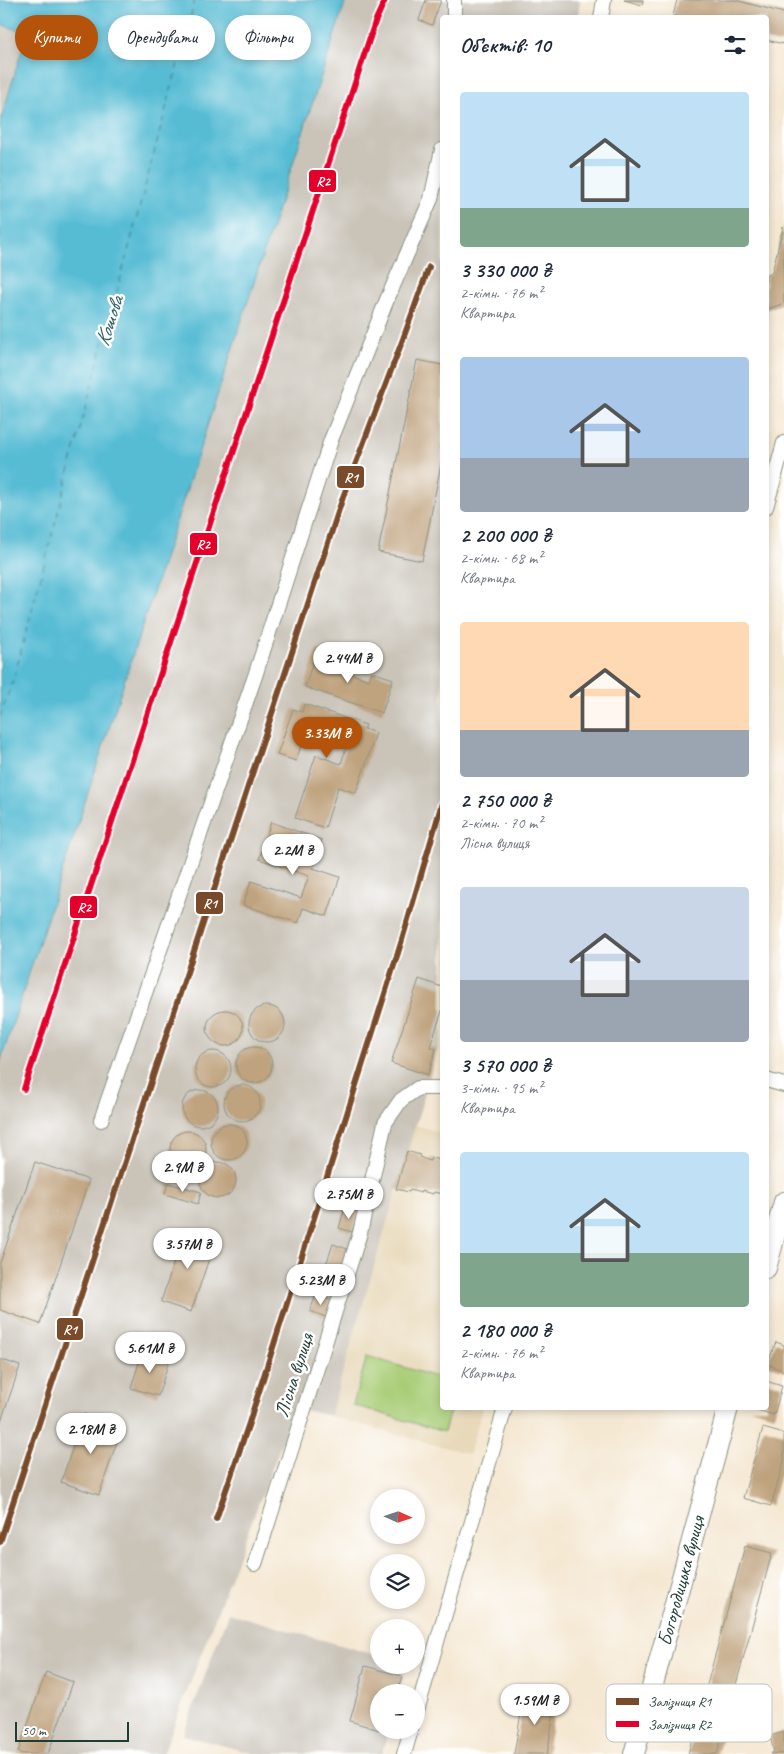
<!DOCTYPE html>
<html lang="uk">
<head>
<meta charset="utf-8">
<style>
  :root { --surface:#fff; --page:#f2f2f3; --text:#1f2937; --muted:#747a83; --accent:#b45309 }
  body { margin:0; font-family:Caveat,sans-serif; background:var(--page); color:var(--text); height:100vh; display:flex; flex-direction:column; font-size:19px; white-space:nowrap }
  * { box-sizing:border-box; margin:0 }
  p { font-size:16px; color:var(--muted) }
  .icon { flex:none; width:28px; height:28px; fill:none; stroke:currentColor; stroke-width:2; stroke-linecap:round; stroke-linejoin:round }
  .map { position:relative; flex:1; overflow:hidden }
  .drawer { position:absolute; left:440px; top:15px; width:329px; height:1395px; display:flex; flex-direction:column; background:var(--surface); border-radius:5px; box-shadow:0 2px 8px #0003 }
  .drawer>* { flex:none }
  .hud { position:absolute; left:15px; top:15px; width:350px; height:45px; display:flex; gap:10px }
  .needle { width:32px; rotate:93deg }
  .tools { position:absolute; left:370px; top:1489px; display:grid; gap:10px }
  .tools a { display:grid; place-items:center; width:55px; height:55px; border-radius:50%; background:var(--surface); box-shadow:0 2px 8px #0003; font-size:25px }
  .scale { position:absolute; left:15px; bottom:12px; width:114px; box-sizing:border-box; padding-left:5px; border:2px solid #1f3d34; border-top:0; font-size:14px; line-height:18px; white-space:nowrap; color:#1f3d34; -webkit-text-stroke:4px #fff; paint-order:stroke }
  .price { position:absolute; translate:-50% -42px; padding:0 11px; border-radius:18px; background:#fff; color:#222; font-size:16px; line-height:32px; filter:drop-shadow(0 1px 2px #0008) }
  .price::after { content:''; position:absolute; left:50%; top:30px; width:15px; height:11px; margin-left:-8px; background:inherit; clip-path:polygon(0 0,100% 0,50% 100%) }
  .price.current { background:var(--accent); color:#fff }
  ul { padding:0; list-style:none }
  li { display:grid; align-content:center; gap:10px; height:265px; padding:0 20px }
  li span { display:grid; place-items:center; height:155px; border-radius:5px; color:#555 }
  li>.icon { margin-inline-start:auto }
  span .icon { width:90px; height:90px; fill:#fffc; stroke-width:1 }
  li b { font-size:21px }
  h2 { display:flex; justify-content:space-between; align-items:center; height:60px; padding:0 20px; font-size:21px }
  .pill { padding:0 18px; border-radius:22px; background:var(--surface); box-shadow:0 2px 8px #0003; font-size:18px; line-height:45px }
  .pill.current { background:var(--accent); color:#fff }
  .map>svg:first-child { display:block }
</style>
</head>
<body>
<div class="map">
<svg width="784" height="1754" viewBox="0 0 784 1754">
  <rect width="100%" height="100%" fill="#fff"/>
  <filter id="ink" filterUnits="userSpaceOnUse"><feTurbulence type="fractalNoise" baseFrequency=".02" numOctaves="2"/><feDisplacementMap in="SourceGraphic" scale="10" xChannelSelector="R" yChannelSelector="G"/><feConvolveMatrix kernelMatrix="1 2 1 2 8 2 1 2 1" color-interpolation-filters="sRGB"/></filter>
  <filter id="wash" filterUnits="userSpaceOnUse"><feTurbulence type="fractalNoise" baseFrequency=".0096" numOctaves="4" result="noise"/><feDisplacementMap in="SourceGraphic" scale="20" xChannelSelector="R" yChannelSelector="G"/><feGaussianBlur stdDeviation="1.12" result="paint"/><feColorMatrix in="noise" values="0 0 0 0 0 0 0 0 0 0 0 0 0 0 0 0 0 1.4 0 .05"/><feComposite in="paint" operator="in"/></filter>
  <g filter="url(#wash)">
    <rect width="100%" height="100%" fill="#f5e8d3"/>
    <path fill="#e8d9ba" d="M415,1125l27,8v275h41l-14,46 -139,-38z"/>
    <g fill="#c9c3b8">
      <path d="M346,0h234l-2,17 -136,1v1017l-112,381 -35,-8 -132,346h-163v-589l2,-7 -2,-1v-94z"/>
      <path d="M0,24l27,9 -27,89z"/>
      <path d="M228,1613l151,43v9h28l-8,27h-20v38h9l-6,24h-127l-72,-19z"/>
    </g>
    <path fill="#a9cd77" stroke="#648556" d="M367,1356l75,23v29h9l-7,24 -91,-27z"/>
    <path fill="#56bcd4" stroke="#3a7c84" d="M0,0h346l-346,1063v-941l27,-89 -27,-9z"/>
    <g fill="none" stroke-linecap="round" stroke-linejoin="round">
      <path stroke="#306364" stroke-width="1" stroke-dasharray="6 5" stroke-linecap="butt" d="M0,717l14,-40 181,-677"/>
    </g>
    <g id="blocks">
      <g fill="#bfa37e">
        <path d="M426,0h15l-9,25 -13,-5z"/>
        <path d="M624,0h19l-1,5z"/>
        <path d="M677,0h58l49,13v31l-18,-4v-22h-88l-5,-2z"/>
        <path d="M783,227l1,76 -18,7v-34l6,-3z"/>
        <path d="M417,360l25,5v94l-20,102 -44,-9z"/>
        <path d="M317,649l21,7 -4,12 35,12 3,-8 21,7 -11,34 -77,-26z"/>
        <path d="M304,704l62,21 -2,4 12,4 -20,60 -18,-6 -13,41 -30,-10 21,-63 25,9 5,-16 -41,-14 -9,27 -19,-6 16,-46 9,3z"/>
        <path d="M271,822l51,18 -9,28 27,9 -13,39 -24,-8 -5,15 -55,-18 8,-24 50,17 8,-22 -50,-17z"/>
        <path d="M419,979l23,8v24l-12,36 6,2 -8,26 -37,-12z"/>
        <circle cx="267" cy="1024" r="18"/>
        <circle cx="225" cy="1028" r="18"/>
        <circle cx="254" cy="1065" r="18"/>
        <circle cx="213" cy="1069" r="18"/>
        <circle cx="242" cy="1103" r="18"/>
        <circle cx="200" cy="1108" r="18"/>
        <circle cx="229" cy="1142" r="18"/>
        <circle cx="188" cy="1149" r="18"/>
        <path d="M407,1151l13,4 -1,2 11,4 1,-4 11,4v33l-8,-2 -1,2 -12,-3v2l-11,-3 -1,2 -13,-3z"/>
        <circle cx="218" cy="1180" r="18"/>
        <path d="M35,1162l54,18 -49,144 -40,-14v-47z"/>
        <path d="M168,1183l33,9 -3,12 -33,-10z"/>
        <path d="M345,1208l14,5 -7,19 -13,-4z"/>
        <path d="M185,1228l31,10 -25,74 -30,-10z"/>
        <path d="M333,1244l17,6 -16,44 -16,-5z"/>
        <path d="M316,1295l15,5 -5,17 -16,-6z"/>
        <path d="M776,1342l8,3v26l-17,-7z"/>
        <path d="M142,1353l27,8 -11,35 -27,-8z"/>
        <path d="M0,1359l20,7 -20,58z"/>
        <path d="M766,1381l16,5 -8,29 -24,-7h16z"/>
        <path d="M84,1414l38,13 -23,68 -38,-13z"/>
        <path d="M763,1428l21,6v27l-13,45 -28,-8z"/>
        <path d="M745,1546l27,7 -55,201h-29z"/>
        <path d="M365,1666l37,10 -5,16h-18v38l-29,-9z"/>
        <path d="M46,1672l27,10 -25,72h-25l-5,-2z"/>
        <path d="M524,1696l32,6 -9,52h-33z"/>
        <path d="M784,1732v22h-14l4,-2 -4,-16z"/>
      </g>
    </g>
  </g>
  <g filter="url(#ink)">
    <use href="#blocks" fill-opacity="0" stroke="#8a9284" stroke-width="1"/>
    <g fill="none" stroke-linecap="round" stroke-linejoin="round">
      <defs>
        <g id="street">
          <path d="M454,0v18"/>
          <path d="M601,18l3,-18"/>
          <path d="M766,507l18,-64"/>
          <path d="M766,1080l18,5"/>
          <path d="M101,1120l154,-444 76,-236 55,-138 45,-103 11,-49"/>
          <path d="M255,1564l105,-331 25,-110 16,-23 17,-12h24"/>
          <path d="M416,1714l89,-306"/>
          <path d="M404,1754l7,-24"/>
        </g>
        <g id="secondary">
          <path d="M766,1268l18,-66"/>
          <path d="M634,1754l94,-346"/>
        </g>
      </defs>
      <use href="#street" stroke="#8a9284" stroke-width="16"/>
      <use href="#secondary" stroke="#8a9284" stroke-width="22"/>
      <use href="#street" stroke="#fff" stroke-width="14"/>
      <use href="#secondary" stroke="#fff" stroke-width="20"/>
      <defs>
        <g id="rail-1">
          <path d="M216,1519l33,-96 153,-483 40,-137"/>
          <path d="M0,1542l343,-1045 60,-158 26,-72"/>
        </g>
        <path id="rail-2" d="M24,1089l351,-1067 10,-22"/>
      </defs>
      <use href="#rail-1" stroke="#fff" stroke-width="10"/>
      <use href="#rail-2" stroke="#fff" stroke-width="10"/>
      <use href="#rail-1" stroke="#7a4b2a" stroke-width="6"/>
      <use href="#rail-2" stroke="#e4002b" stroke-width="6"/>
    </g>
  </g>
  <g text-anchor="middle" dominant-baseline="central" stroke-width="5" stroke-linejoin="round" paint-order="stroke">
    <g font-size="20" fill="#1f3d34" stroke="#fff">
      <text transform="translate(294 1375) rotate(-72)">Лісна вулиця</text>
      <text transform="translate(681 1581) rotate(-75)">Богородицька вулиця</text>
    </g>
    <g font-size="21" font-style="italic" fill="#306364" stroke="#fff">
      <text transform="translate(109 321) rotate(-72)">Кошова</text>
    </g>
  </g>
  <rect x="606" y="1684" width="166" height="58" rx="8" fill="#fff" stroke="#bcc5c2" stroke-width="1"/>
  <rect x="616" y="1698" width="23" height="7" fill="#7a4b2a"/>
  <rect x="616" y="1721" width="23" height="6" fill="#e4002b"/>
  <g font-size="14" fill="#1f3d34">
    <text x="648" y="1706">Залізниця R1</text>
    <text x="648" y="1729">Залізниця R2</text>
  </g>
  <g stroke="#fff" stroke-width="2">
    <rect x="308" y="169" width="29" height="24" rx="5" fill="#e4002b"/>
    <rect x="336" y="465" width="29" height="24" rx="5" fill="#7a4b2a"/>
    <rect x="189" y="532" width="29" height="24" rx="5" fill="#e4002b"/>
    <rect x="195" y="891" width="29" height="24" rx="5" fill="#7a4b2a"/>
    <rect x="69" y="895" width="29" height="24" rx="5" fill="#e4002b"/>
    <rect x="56" y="1317" width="28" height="24" rx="5" fill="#7a4b2a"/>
  </g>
  <g font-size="14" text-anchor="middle" font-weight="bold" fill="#fff">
    <text x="323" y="186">R2</text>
    <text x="351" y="482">R1</text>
    <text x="203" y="549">R2</text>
    <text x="210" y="908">R1</text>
    <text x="84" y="912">R2</text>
    <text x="70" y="1334">R1</text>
  </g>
</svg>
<div class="tools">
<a><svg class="needle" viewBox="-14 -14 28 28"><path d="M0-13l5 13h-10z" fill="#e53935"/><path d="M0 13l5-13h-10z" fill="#747a83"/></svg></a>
<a><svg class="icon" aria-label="layers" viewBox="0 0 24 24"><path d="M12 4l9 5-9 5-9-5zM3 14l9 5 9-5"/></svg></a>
<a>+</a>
<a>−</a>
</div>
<div class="scale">50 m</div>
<b class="price" style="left:348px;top:684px">2.44M ₴</b>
<b class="price current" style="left:327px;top:759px">3.33M ₴</b>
<b class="price" style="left:293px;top:876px">2.2M ₴</b>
<b class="price" style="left:183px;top:1193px">2.9M ₴</b>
<b class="price" style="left:349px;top:1220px">2.75M ₴</b>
<b class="price" style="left:188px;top:1270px">3.57M ₴</b>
<b class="price" style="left:321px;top:1306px">5.23M ₴</b>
<b class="price" style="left:150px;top:1374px">5.61M ₴</b>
<b class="price" style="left:91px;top:1455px">2.18M ₴</b>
<b class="price" style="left:535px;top:1726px">1.59M ₴</b>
<div class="hud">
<a class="pill current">Купити</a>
<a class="pill">Орендувати</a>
<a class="pill">Фільтри</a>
</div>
<section class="drawer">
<h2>Об’єктів: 10<svg class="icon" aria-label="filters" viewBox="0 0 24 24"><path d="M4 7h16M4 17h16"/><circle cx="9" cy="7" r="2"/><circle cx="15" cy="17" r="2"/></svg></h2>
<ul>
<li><span style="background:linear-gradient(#bfe0f5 75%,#7fa58c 0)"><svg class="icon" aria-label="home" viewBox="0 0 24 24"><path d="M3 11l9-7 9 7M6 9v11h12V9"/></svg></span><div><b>3 330 000 ₴</b><p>2-кімн. · 76 m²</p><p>Квартира</p></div></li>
<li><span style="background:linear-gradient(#a9c7e8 65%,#9aa5b1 0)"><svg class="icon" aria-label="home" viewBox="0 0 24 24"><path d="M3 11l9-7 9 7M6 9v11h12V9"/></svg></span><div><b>2 200 000 ₴</b><p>2-кімн. · 68 m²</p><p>Квартира</p></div></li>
<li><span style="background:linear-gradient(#ffd9b3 70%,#9aa5b1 0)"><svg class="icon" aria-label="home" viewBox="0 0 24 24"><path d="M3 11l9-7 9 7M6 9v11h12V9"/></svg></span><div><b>2 750 000 ₴</b><p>2-кімн. · 70 m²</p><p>Лісна вулиця</p></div></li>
<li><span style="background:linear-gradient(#c9d6e8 60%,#9aa5b1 0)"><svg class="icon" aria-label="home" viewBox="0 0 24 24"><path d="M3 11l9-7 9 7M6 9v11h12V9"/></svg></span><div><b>3 570 000 ₴</b><p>3-кімн. · 95 m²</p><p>Квартира</p></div></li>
<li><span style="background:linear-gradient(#bfe0f5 65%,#7fa58c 0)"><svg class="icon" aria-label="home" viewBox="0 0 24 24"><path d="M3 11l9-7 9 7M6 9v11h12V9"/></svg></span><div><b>2 180 000 ₴</b><p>2-кімн. · 76 m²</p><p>Квартира</p></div></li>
</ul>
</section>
</div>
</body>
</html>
